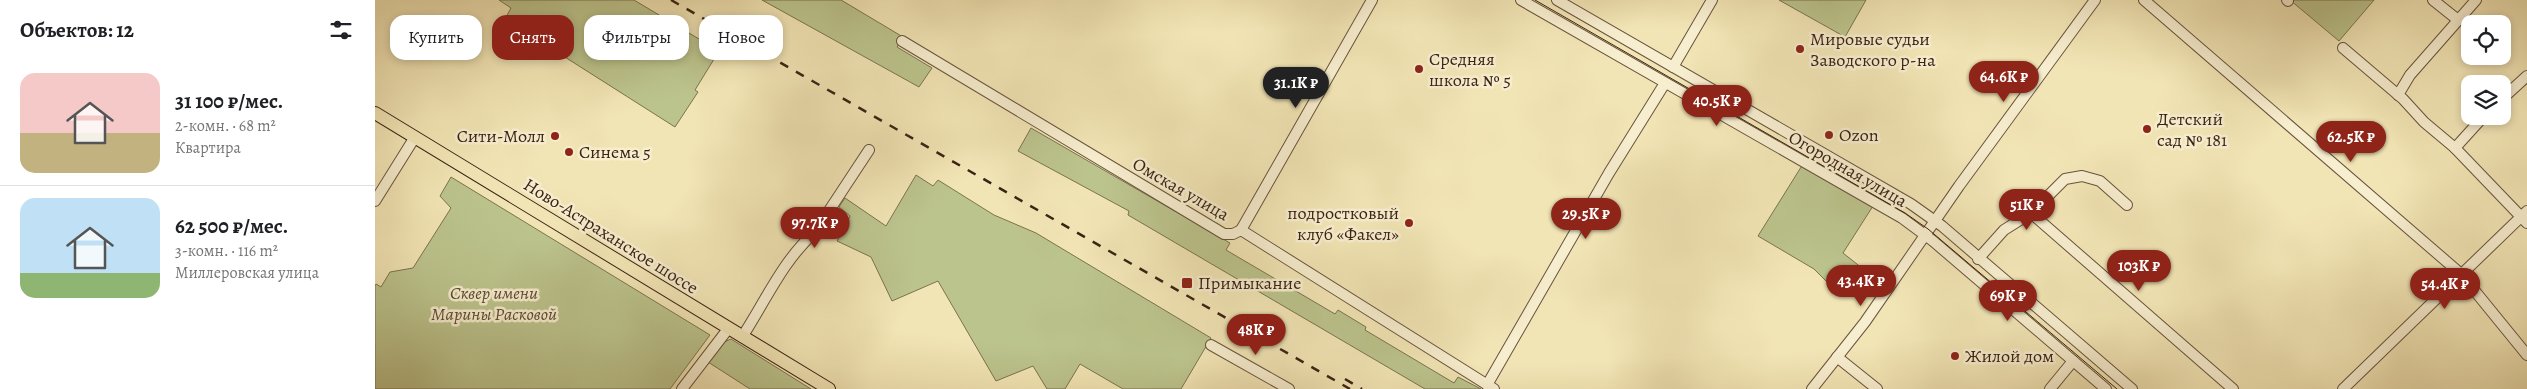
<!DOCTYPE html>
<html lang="ru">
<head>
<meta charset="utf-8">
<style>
  :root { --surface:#fff; --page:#f2f2f2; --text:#202124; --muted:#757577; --line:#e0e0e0; --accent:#8f2418 }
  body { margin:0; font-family:Alegreya,serif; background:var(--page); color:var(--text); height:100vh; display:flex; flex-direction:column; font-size:19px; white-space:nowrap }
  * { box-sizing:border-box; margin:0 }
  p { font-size:16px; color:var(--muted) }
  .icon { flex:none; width:28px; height:28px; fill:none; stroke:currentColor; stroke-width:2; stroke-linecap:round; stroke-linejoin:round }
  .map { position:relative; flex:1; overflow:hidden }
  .side { display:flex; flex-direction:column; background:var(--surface); width:375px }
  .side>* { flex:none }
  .banner { position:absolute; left:15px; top:15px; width:475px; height:45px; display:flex; gap:10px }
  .tools { position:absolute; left:2086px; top:15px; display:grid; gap:10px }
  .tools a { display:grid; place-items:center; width:50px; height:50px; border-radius:10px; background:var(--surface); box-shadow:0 2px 8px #0003; font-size:25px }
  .price { position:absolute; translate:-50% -42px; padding:0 11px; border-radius:18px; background:var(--accent); color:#fff; font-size:16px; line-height:32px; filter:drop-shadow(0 1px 2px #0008) }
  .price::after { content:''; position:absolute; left:50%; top:30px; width:15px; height:11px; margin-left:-8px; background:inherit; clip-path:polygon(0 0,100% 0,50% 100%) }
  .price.current { background:#222; color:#fff }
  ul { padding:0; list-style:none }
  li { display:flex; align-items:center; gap:15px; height:125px; padding:0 20px }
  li+li { border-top:1px solid var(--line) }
  li span { display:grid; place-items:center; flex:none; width:140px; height:100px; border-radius:15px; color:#555 }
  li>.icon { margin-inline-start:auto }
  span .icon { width:60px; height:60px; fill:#fffc; stroke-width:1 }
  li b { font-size:21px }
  h2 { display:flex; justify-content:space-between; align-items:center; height:60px; padding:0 20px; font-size:21px }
  .pill { padding:0 18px; border-radius:15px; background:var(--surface); box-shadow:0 2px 8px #0003; font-size:18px; line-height:45px }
  .pill.current { background:var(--accent); color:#fff }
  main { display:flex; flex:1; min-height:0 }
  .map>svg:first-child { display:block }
</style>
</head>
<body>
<main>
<section class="side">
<h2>Объектов: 12<svg class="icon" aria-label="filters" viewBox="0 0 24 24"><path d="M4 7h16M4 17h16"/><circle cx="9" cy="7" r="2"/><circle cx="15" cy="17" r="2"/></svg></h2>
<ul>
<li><span style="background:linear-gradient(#f6c9c9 60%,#c2b280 0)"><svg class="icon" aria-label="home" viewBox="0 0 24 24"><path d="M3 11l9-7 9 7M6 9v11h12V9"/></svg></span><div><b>31 100 ₽/мес.</b><p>2-комн. · 68 m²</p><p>Квартира</p></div></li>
<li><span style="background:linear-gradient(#bfe0f5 75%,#8fb573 0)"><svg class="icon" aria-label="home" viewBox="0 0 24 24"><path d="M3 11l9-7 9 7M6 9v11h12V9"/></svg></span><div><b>62 500 ₽/мес.</b><p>3-комн. · 116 m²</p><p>Миллеровская улица</p></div></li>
</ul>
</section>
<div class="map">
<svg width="2152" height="389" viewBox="0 0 2152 389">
  <rect width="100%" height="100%" fill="#f2e5b5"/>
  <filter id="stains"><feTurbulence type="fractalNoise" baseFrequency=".004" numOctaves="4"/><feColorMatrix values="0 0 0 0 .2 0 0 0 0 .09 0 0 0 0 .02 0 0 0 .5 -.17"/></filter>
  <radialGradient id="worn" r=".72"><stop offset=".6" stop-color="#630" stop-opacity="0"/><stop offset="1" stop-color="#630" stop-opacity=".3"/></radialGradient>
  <g fill="#bcc48d" stroke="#7b7350">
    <path d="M124,0h135l85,51 -24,39 3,2 -23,35 -170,-108 6,-11z"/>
    <path d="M387,0h79l62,37 -6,10 35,21 -13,19z"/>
    <path d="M1404,0h87l-21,37z"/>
    <path d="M1915,0h84l-35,41z"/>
    <path d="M656,128l199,115 -4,7 109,64 3,-4 28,17 -1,3 89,53 4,-6 23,12h-56l-297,-174 1,-4 -111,-60z"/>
    <path d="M1428,164l70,42 -30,47 19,15 -14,22 -17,-12 -4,4 -13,-13 -56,-33z"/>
    <path d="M541,175l17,11 5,-6 56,35 42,18 175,105 -30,51h-58l-43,-25 -15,25h-18l-14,-23 -37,15 -58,-100 -46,20 -21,-44 -34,-16 13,-25 -11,-9 6,-9 41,28z"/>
    <path d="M76,177l259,158 -40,54h-295v-103l1,-2 5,3 9,-15 23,-4 38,-60 -11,-12z"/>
    <path d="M356,339l80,50h-61l-42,-27 14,-19z"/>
  </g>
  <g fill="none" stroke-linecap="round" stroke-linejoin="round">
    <defs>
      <g id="minor">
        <path d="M1146,0l381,218 31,23 173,148"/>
        <path d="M1182,0l354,204 31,22 190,163"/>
        <path d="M1769,0l317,274 66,81"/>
        <path d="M1912,0l1,1"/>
        <path d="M2058,0l25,20"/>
        <path d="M527,41l322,193h9l8,-4 253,159"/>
        <path d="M1968,48l60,51 21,23 31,26 72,75"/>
        <path d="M1298,67l39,-67"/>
        <path d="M2023,95l12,-20 66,-75"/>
        <path d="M2128,98l24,-22"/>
        <path d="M2080,148l29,-32"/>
        <path d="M0,201l40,-64"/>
        <path d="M1656,213l202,176"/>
        <path d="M866,230l131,-230"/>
        <path d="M1603,259l26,-29 27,-17 34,-34 17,-3 18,5 27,24"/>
        <path d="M367,337c23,-35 41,-77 73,-105l54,-82"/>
        <path d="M836,345l78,44"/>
        <path d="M1462,357l40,32"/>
        <path d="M1112,385l122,-212 56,-90"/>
        <path d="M307,389l46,-60"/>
        <path d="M1437,389l53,-67 94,-136 136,-186"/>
        <path d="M1675,389l23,-28"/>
        <path d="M1968,389l184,-178"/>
      </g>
      <path id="major" d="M0,113l454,276"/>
    </defs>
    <use href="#minor" stroke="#68533c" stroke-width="12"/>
    <use href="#major" stroke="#3a2214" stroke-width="14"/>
    <use href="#minor" stroke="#f7eecf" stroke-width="10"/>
    <use href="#major" stroke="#f2e5b5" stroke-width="12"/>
    <path stroke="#3a2214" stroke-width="1" d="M1160,0l370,213 23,16 189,160"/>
    <g stroke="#3a2214" stroke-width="2.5" stroke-dasharray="9 9" stroke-linecap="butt">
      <path d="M296,0l679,389"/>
      <path d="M970,379l17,10"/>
    </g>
  </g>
  <g fill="#8f2418" stroke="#f7eecf" stroke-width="2">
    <circle cx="1425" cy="49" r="5"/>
    <circle cx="1044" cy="69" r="5"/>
    <circle cx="1772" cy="129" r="5"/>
    <circle cx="1454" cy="135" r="5"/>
    <circle cx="180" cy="136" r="5"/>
    <circle cx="194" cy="152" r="5"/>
    <circle cx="1034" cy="223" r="5"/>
    <rect x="806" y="277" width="12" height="12" rx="2.5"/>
    <circle cx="1580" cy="356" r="5"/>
  </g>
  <g text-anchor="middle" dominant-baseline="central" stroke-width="5" stroke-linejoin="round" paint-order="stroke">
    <g font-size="18" fill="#3a2214" stroke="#f7eecf" text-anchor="start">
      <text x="1435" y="39">Мировые судьи<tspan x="1435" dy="21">Заводского р-на</tspan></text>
      <text x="1054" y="59">Средняя<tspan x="1054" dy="21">школа № 5</tspan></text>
      <text x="1782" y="119">Детский<tspan x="1782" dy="21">сад № 181</tspan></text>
      <text x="1464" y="135">Ozon</text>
      <text x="170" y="136" text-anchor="end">Сити-Молл</text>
      <text x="204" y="152">Синема 5</text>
      <text x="1024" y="213" text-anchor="end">подростковый<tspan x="1024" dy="21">клуб «Факел»</tspan></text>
      <text x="823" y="283">Примыкание</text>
      <text x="1590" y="356">Жилой дом</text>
    </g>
    <g font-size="18" fill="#3a2214" stroke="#f7eecf">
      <text transform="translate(1473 169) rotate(30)">Огородная улица</text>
      <text transform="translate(806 189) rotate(30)">Омская улица</text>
      <text transform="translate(236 236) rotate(32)">Ново-Астраханское шоссе</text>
    </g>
    <g font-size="18" font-style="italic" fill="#5a4a32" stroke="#f7eecf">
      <text x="119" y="293">Сквер имени<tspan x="119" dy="21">Марины Расковой</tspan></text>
    </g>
  </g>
  <rect width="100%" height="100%" filter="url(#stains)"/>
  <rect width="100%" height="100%" fill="url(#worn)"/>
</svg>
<div class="tools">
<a><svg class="icon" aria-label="locate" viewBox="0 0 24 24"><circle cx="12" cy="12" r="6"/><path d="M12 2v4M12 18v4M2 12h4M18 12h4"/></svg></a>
<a><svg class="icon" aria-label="layers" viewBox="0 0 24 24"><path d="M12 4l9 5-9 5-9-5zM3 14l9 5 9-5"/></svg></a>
</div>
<b class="price" style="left:1629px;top:103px">64.6K ₽</b>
<b class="price current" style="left:921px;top:109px">31.1K ₽</b>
<b class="price" style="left:1342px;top:127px">40.5K ₽</b>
<b class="price" style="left:1976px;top:163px">62.5K ₽</b>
<b class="price" style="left:1652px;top:231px">51K ₽</b>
<b class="price" style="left:1211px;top:240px">29.5K ₽</b>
<b class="price" style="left:440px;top:249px">97.7K ₽</b>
<b class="price" style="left:1764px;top:292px">103K ₽</b>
<b class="price" style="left:1486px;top:307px">43.4K ₽</b>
<b class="price" style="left:2070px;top:310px">54.4K ₽</b>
<b class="price" style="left:1633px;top:322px">69K ₽</b>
<b class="price" style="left:881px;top:356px">48K ₽</b>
<div class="banner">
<a class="pill">Купить</a>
<a class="pill current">Снять</a>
<a class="pill">Фильтры</a>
<a class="pill">Новое</a>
</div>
</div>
</main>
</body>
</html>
